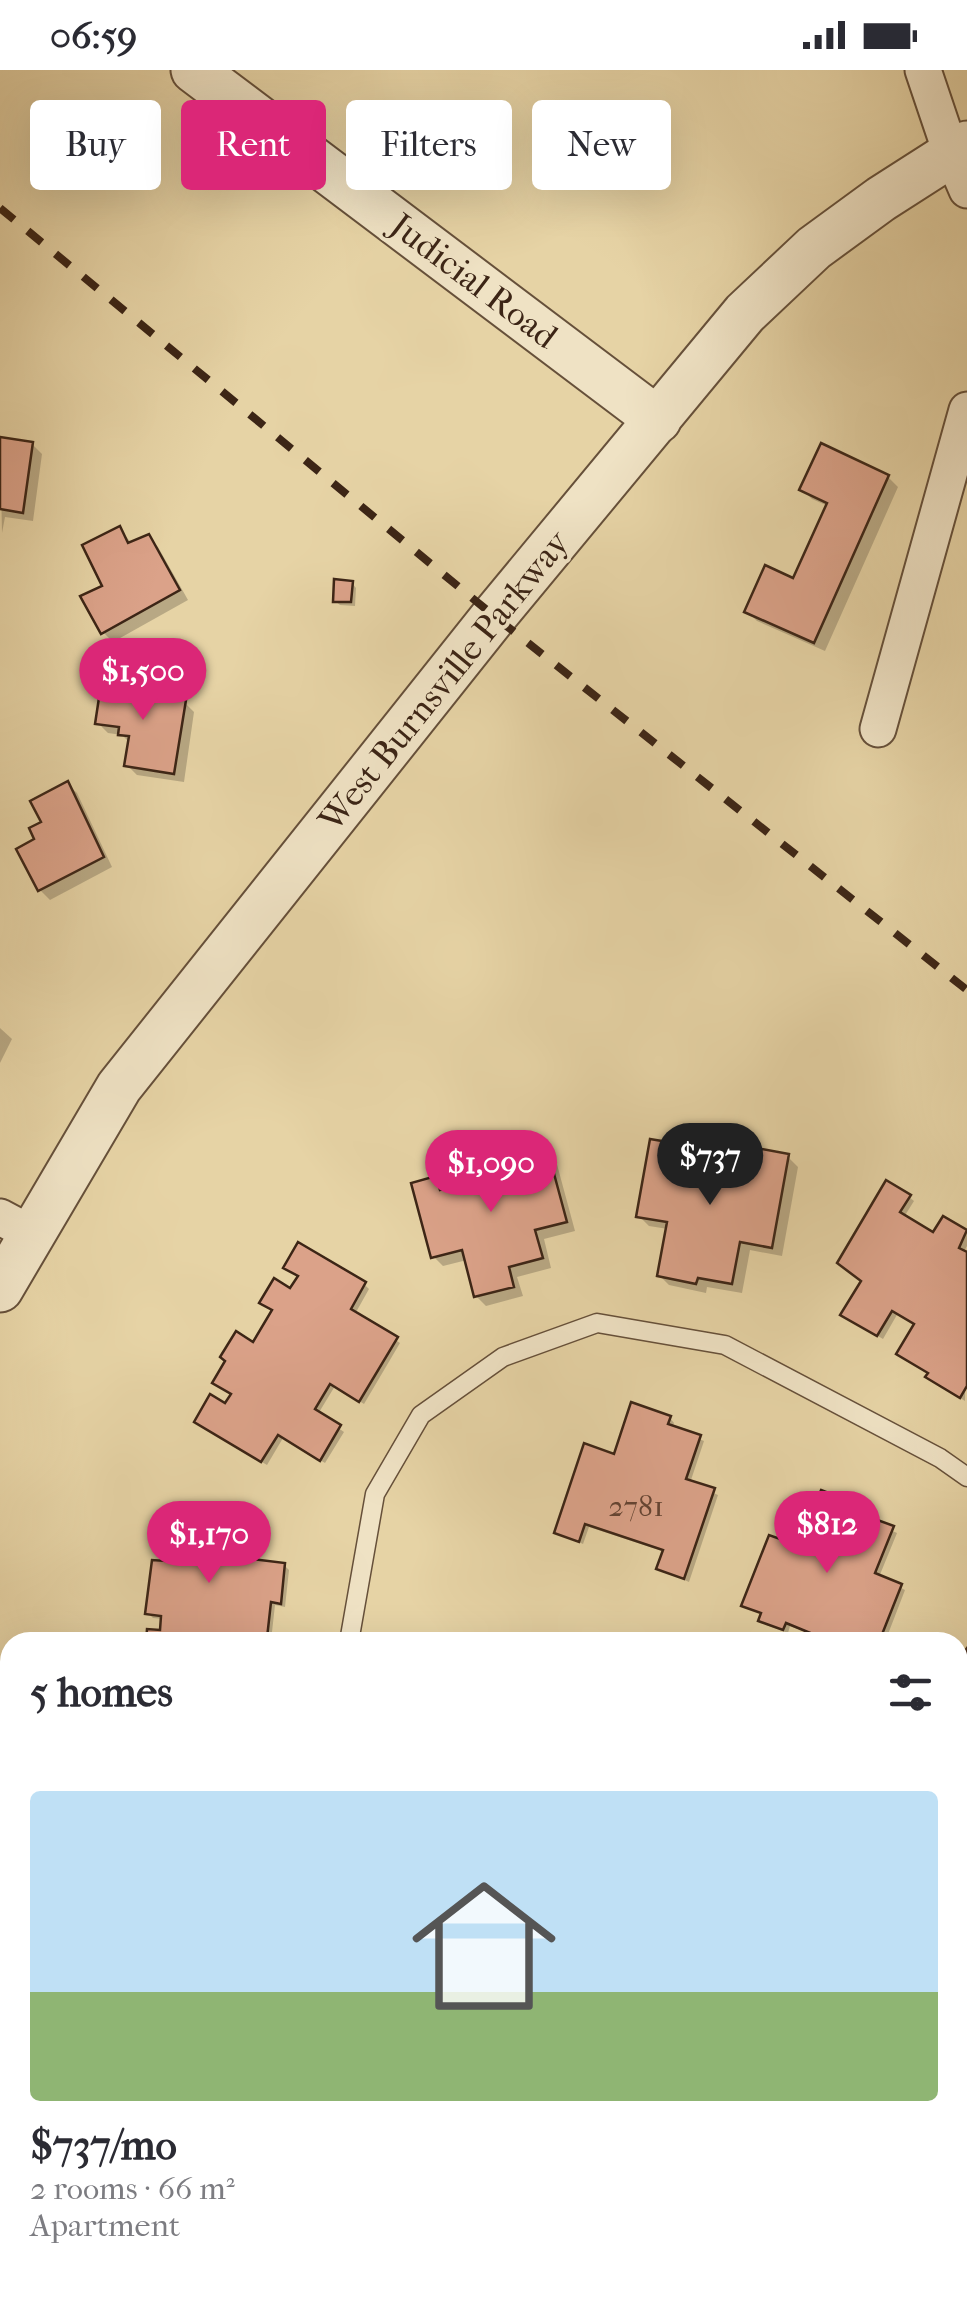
<!DOCTYPE html>
<html lang="en">
<head>
<meta charset="utf-8">
<style>
  :root { --surface:#fff; --page:#f2f2f3; --text:#2b2b33; --muted:#7c7c81; --line:#e1e1e2; --accent:#db2777 }
  body { margin:0; font-family:"IM FELL French Canon",serif; background:var(--page); color:var(--text); height:100vh; display:flex; flex-direction:column; font-size:38px; white-space:nowrap }
  * { box-sizing:border-box; margin:0 }
  p { font-size:32px; color:var(--muted) }
  .icon { flex:none; width:55px; height:55px; fill:none; stroke:currentColor; stroke-width:2; stroke-linecap:round; stroke-linejoin:round }
  .map { position:relative; flex:1; overflow:hidden }
  .panel { position:absolute; left:0px; top:1562px; width:968px; height:672px; display:flex; flex-direction:column; background:var(--surface); border-radius:30px 30px 0 0; box-shadow:0 10px 40px #0002 }
  .panel>* { flex:none }
  .top-card { position:absolute; left:30px; top:30px; width:908px; height:90px; display:flex; gap:20px }
  .price { position:absolute; translate:-50% -85px; padding:0 22px; border-radius:35px; background:var(--accent); color:#fff; font-size:32px; line-height:65px; filter:drop-shadow(0 2px 5px #0008) }
  .price::after { content:''; position:absolute; left:50%; top:60px; width:30px; height:22px; margin-left:-15px; background:inherit; clip-path:polygon(0 0,100% 0,50% 100%) }
  .price.on { background:#222; color:#fff }
  ul { padding:0; list-style:none }
  li { display:grid; align-content:center; gap:20px; height:530px; padding:0 30px }
  li+li { border-top:2px solid var(--line) }
  li span { display:grid; place-items:center; height:310px; border-radius:10px; color:#555 }
  li>.icon { margin-inline-start:auto }
  span .icon { width:180px; height:180px; fill:#fffc; stroke-width:1 }
  li b { font-size:42px }
  h2 { display:flex; justify-content:space-between; align-items:center; height:120px; padding:0 30px; font-size:42px }
  .chip { padding:0 35px; border-radius:10px; background:var(--surface); box-shadow:0 10px 40px #0002; font-size:35px; line-height:90px }
  .chip.on { background:var(--accent); color:#fff }
  .status { display:flex; justify-content:space-between; align-items:center; height:70px; padding:0 50px; background:var(--surface); direction:ltr }
  .status svg { height:28px; fill:currentColor }
  .map>svg:first-child { display:block }
</style>
</head>
<body>
<div class="status"><b>06:59</b><svg viewBox="0 0 49 12"><path d="M0 12V9h3v3zM5 12V6h3v6zM10 12V3h3v9zM15 12V0h3v12zM26 1h20v11H26zM47 4h2v5h-2z"/></svg></div>
<div class="map">
<svg width="967" height="2234" viewBox="0 0 967 2234">
  <rect width="100%" height="100%" fill="#e6d3a5"/>
  <filter id="stains"><feTurbulence type="fractalNoise" baseFrequency=".002" numOctaves="4"/><feColorMatrix values="0 0 0 0 .2 0 0 0 0 .09 0 0 0 0 .02 0 0 0 .5 -.17"/></filter>
  <radialGradient id="worn" r=".72"><stop offset=".6" stop-color="#630" stop-opacity="0"/><stop offset="1" stop-color="#630" stop-opacity=".3"/></radialGradient>
  <g fill="#0003">
    <path d="M0,369l32,5 10,10 -9,67 -28,-4 -3,16z"/>
    <path d="M888,407l10,10 -73,164 -68,-30 -10,-10 47,-30 34,-75 -16,-7 -10,-10z"/>
    <path d="M120,459l12,15 16,-7 10,10 30,53 -75,42 -10,-10 2,-45z"/>
    <path d="M352,513l4,5 -1,18 -15,-1 -5,-4z"/>
    <path d="M158,620l11,10 15,2 10,10 -10,70 -47,-7 -10,-10 3,-22 -8,-8 -14,-2 -10,-10z"/>
    <path d="M67,714l10,9 35,74 -62,33 -10,-10 -2,-50z"/>
    <path d="M0,958l12,11 -12,24z"/>
    <path d="M545,1077l10,10 20,74 -31,8 7,29 -34,9 6,19 -37,10 -10,-10 -9,-36 -24,6 -10,-10 3,-77 9,9h12l46,-32 12,17 11,-3z"/>
    <path d="M679,1077l10,10 -1,7 31,-14 10,10 -1,5 27,5 33,-13 10,10 -16,89 -32,-6 -8,43 -35,-6 -1,6 -37,-8 -10,-10 9,-46 -19,-3 -10,-10z"/>
    <path d="M909,1127l5,4 -10,16 30,18 10,-16 23,14v13l-4,7 4,2 -2,146 -32,-20 -16,-56 -19,-12 -15,26 -35,-21 15,-37 -19,-14z"/>
    <path d="M364,1214l5,5 -14,25 45,29 -36,61 -29,-18 -17,28 26,18 -19,31 -42,-25 -16,27 -66,-39 25,-20 27,-61 38,-54z"/>
    <path d="M670,1348l4,5 -2,5 32,13 -14,42 28,12 -29,87 -30,-13 6,-17 -76,-25 -6,17 -26,-12 59,-75z"/>
    <path d="M859,1438l5,4 -2,5 35,16 -18,44 26,13 -20,52h-53l-42,-16 -2,7 -22,-8 -5,-5 2,-5 -19,-10 37,-63 23,-1z"/>
    <path d="M238,1459l4,4 -3,27 45,5 5,5 -4,37 -10,-2 -4,36 -40,-4 -1,5h-82l1,-10 13,1 2,-14 -11,-1 -5,-5 20,-49 2,-15 -10,-5z"/>
    <path d="M958,1866l9,2 -2,82 -7,-1z"/>
  </g>
  <g fill="#dba289" stroke="#3c2516" stroke-width="2.5">
    <path d="M0,367l33,5 -10,71 -23,-4z"/>
    <path d="M821,373l68,32 -75,168 -70,-31 21,-47 28,13 34,-75 -28,-13z"/>
    <path d="M120,456l8,17 21,-9 31,56 -79,44 -21,-38 22,-10 -20,-41z"/>
    <path d="M334,509l19,2 -2,21h-18z"/>
    <path d="M102,608l58,10 -2,8 28,4 -12,74 -50,-8 5,-30 -11,-1 1,-8 -24,-3z"/>
    <path d="M68,711l36,76 -66,34 -22,-42 18,-10 -5,-11 12,-6 -11,-21z"/>
    <path d="M650,1069l30,5 -3,15 13,3 4,-19 26,4 -2,13 35,7 3,-19 33,6 -17,94 -32,-6 -8,42 -34,-6 -2,6 -39,-8 10,-54 -31,-5z"/>
    <path d="M546,1074l21,78 -32,8 8,28 -34,9 5,20 -40,10 -12,-47 -31,8 -20,-75 25,-7 4,14 14,-4 -5,-18 55,-14 5,18 14,-4 -4,-17z"/>
    <path d="M886,1110l25,15 -11,17 33,20 10,-16 24,14 -8,18 8,4v134l-7,12 -35,-21 3,-4 -32,-19 18,-30 -22,-13 -15,25 -37,-21 21,-34 -24,-18z"/>
    <path d="M298,1172l68,40 -15,27 47,28 -39,65 -29,-18 -15,25 26,16 -21,36 -42,-26 -17,27 -67,-40 16,-28 15,9 6,-9 -19,-11 13,-22 -5,-4 16,-26 17,11 19,-32 -13,-7 15,-25 16,10 8,-12 -15,-8z"/>
    <path d="M631,1332l40,14 -3,8 33,11 -15,44 29,9 -31,91 -28,-10 7,-19 -78,-26 -6,18 -25,-9 30,-90 30,11z"/>
    <path d="M821,1420l40,16 -3,7 36,13 -19,47 27,11 -23,58h-47l-46,-19 -3,7 -25,-9 3,-8 -20,-7 28,-71 11,4 4,-9 18,7z"/>
    <path d="M160,1447l79,9 -4,31 50,6 -4,41 -10,-2 -4,36 -40,-4 -1,8h-80l1,-13 13,1 1,-14 -16,-2 7,-54 14,1 2,-15 -11,-1z"/>
    <path d="M967,1578v59l-9,-6v-41z"/>
    <path d="M958,1863l9,2v25l-9,43z"/>
  </g>
  <g fill="none" stroke-linecap="round" stroke-linejoin="round">
    <defs>
      <g id="service">
        <path d="M349,1572l26,-148 46,-79 82,-58 94,-34 128,22 215,113 27,19"/>
        <path d="M930,2234l2,-9"/>
      </g>
      <g id="minor">
        <path d="M923,0l28,83 16,37"/>
        <path d="M878,659l89,-319"/>
        <path d="M0,1147l30,16"/>
        <path d="M883,2225l26,9"/>
      </g>
      <g id="tertiary">
        <path d="M194,0l464,350"/>
        <path d="M0,1219l119,-202 375,-471 251,-303 69,-65 67,-49 86,-55"/>
      </g>
    </defs>
    <use href="#service" stroke="#66503a" stroke-width="21"/>
    <use href="#minor" stroke="#66503a" stroke-width="39"/>
    <use href="#tertiary" stroke="#66503a" stroke-width="49"/>
    <use href="#service" stroke="#efe2c4" stroke-width="18"/>
    <use href="#minor" stroke="#efe2c4" stroke-width="35"/>
    <use href="#tertiary" stroke="#efe2c4" stroke-width="45"/>
    <path stroke="#3c2516" stroke-width="8" stroke-dasharray="18 18" stroke-linecap="butt" d="M0,138l494,408 473,374"/>
  </g>
  <g text-anchor="middle" dominant-baseline="central" stroke-width="8" stroke-linejoin="round" paint-order="stroke">
    <g font-size="30" fill="#644433">
      <text x="636" y="1436">2781</text>
    </g>
    <g font-size="35" fill="#3c2516" stroke="#efe2c4">
      <text transform="translate(474 211) rotate(37)">Judicial Road</text>
      <text transform="translate(444 611) rotate(-51)">West Burnsville Parkway</text>
    </g>
  </g>
  <rect width="100%" height="100%" filter="url(#stains)"/>
  <rect width="100%" height="100%" fill="url(#worn)"/>
</svg>
<b class="price" style="left:143px;top:653px">$1,500</b>
<b class="price on" style="left:710px;top:1138px">$737</b>
<b class="price" style="left:491px;top:1145px">$1,090</b>
<b class="price" style="left:827px;top:1506px">$812</b>
<b class="price" style="left:209px;top:1516px">$1,170</b>
<div class="top-card">
<a class="chip">Buy</a>
<a class="chip on">Rent</a>
<a class="chip">Filters</a>
<a class="chip">New</a>
</div>
<section class="panel">
<h2>5 homes<svg class="icon" aria-label="filters" viewBox="0 0 24 24"><path d="M4 7h16M4 17h16"/><circle cx="9" cy="7" r="2"/><circle cx="15" cy="17" r="2"/></svg></h2>
<ul>
<li><span style="background:linear-gradient(#bfe0f5 65%,#8fb573 0)"><svg class="icon" aria-label="home" viewBox="0 0 24 24"><path d="M3 11l9-7 9 7M6 9v11h12V9"/></svg></span><div><b>$737/mo</b><p>2 rooms · 66 m²</p><p>Apartment</p></div></li>
</ul>
</section>
</div>
</body>
</html>
